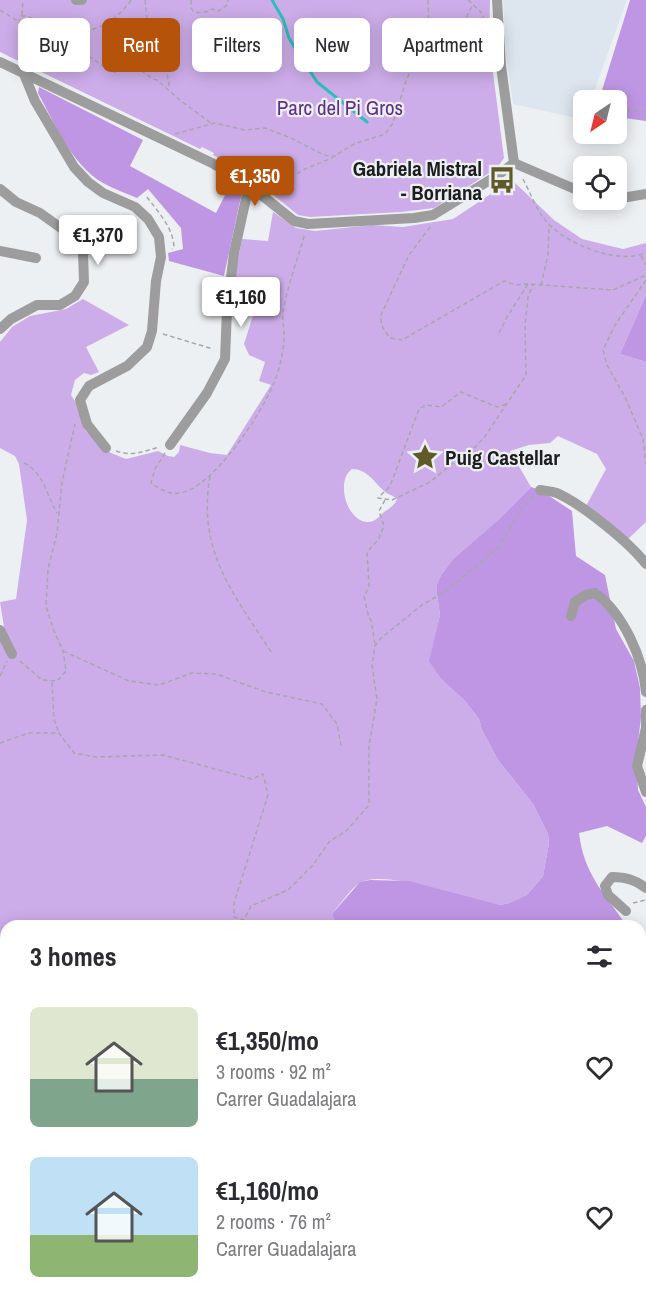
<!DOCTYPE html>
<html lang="en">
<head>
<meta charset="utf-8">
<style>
  :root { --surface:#fff; --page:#f2f2f3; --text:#2b2b33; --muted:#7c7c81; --accent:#b45309 }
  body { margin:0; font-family:"Archivo Narrow",sans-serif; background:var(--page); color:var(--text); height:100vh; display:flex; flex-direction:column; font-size:22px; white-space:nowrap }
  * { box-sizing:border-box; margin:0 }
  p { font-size:20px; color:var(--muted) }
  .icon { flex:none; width:33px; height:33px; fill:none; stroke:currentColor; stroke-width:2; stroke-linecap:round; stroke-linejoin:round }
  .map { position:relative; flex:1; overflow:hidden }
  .side { position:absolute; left:0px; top:920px; width:646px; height:386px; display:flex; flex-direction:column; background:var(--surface); border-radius:18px 18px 0 0; box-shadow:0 3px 15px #0003 }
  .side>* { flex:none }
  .guide { position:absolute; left:18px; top:18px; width:610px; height:54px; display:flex; gap:12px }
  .needle { width:39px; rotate:215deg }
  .controls { position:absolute; left:573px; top:90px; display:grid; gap:12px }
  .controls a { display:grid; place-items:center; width:54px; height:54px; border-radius:9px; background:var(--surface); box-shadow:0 3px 15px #0003; font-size:30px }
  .price { position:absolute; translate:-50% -51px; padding:0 14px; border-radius:6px; background:#fff; color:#222; font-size:20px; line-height:39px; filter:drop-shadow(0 2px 3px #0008) }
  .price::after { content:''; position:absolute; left:50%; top:36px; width:18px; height:14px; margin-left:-9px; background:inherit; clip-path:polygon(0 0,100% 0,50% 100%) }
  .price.current { background:var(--accent); color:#fff }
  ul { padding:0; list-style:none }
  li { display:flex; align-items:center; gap:18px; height:150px; padding:0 30px }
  li span { display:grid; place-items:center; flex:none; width:168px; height:120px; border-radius:9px; color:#555 }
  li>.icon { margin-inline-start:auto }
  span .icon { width:72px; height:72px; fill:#fffc; stroke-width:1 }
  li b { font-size:26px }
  h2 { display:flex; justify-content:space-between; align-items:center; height:72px; padding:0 30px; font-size:26px }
  .pill { padding:0 21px; border-radius:9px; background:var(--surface); box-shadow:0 3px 15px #0003; font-size:21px; line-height:54px }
  .pill.current { background:var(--accent); color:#fff }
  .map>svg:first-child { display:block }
</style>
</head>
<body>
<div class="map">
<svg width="646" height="1304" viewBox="0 0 646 1304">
  <rect width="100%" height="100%" fill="#edf0f3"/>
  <path fill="#dde5ee" d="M503,0h124l-36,100h-7l-1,14 -3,5 -67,-15 -7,-50z"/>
  <g fill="#cdade9" fill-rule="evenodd">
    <path d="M0,0h490l-1,42 15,116 -7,10 -63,40 -33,4 -91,5 -12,-2 -52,-42 -33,-18 1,-2 -12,-6 -2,2 -200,-97z"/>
    <path d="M512,180l42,40 28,19 41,10 23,-6v52l-26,59 26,8v160l-18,17 -42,-33 20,-37 -9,-15 -39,-18 -8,7 -21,2 -19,6 21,36 -33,33 -45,39 -12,16 -4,9v10l3,21 -10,46 11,18 24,22 14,18 3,11 16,30 35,44 15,30 1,9 -6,33 -16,19 -18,8 -9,2c-29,-5 -116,-37 -140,-22 -9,5 -21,23 -28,31l5,11 -331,1v164h-6v-461l4,-2 -4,-25 16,-3 11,-79 -8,-56 -4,-8 -15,-8v-106l12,-15 18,-11 36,-7 17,-10 46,26 -43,22 13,25 -8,3 -7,-2 -9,7 -4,15 5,8 9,27 19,20 22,9 32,-8 10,5 6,1 5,-5 1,-7 30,8 17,2 44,-70 -12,-4 6,-19 -16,-7 -5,-11 11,-35 -21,-31 8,-39 26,2 5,-29 23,16 19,3 57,-6 31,2 50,-8zM352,469c15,0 22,13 32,22 4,4 9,4 13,8 -3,7 -7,9 -13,13 -4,4 -9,10 -16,10 -21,0 -33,-41 -16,-53z"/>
    <path d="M6,1299h557l14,5h-569z"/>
  </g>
  <g fill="#bf96e3">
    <path d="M630,0h16v121l-29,-4 -1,-17h-17z"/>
    <path d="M39,87l104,53 -13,26 86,47 15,-30 9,5 2,4 -18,84 -55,-15 -1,-8 15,-4 -2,-21 -33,-39 -11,9c-11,-5 -23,-9 -34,-15 -32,-19 -48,-59 -65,-90z"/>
    <path d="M646,295v67l-26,-8z"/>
    <path d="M531,487l9,3 32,21 4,45 29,19 11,54 18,32 6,27 1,30 -5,40 2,32 8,17v29l-4,7 -35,-17 -28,7c5,42 25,59 47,92l-289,1 -5,-12 28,-32 10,-2 39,1 91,24 9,-2 18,-8 16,-19 6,-33 -1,-9 -15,-30 -35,-44 -16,-30 -3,-11 -14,-18 -24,-22 -12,-18 11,-46 -3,-21v-10l4,-9 12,-16 45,-39z"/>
    <path d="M0,1090h6v138l-6,13z"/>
    <path d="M641,1221l5,1v82h-69l-14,-5h77z"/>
  </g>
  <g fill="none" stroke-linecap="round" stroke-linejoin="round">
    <g stroke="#2ebebc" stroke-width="3">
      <path d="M272,0l11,19 6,19 6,10 22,34 50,40"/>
      <path d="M0,1165h6"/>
      <path d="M640,1276l6,1"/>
    </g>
    <g stroke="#a5a8aa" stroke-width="1.5" stroke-dasharray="4.5 3" stroke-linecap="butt">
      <path d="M131,0c-19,28 -51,40 -84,27 -9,-4 -15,-12 -26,-11l-2,8c8,12 48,23 62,29 11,4 22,13 31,20l14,-5 10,-1 17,12 4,1 24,21 30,22"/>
      <path d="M145,0l2,20 5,9 -2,20 10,16 6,3 3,16 -1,5"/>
      <path d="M191,0v8l3,4c7,1 12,1 18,-3l7,2 9,-7v-4"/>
      <path d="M428,0l1,35"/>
      <path d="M468,0l13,12 6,13"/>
      <path d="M0,10l18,11"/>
      <path d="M22,15l1,-15"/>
      <path d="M113,20c11,14 10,33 23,46"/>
      <path d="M463,24l10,-20"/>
      <path d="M22,29l6,15"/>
      <path d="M28,65c0,-10 -2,-22 4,-30"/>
      <path d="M625,125l-1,-10 4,-5 18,2"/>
      <path d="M175,134l40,-11 30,7 20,-2 26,10 33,17 9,2 21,-13 31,-10 8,-11 13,-42 15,-34 8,-11 33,-10 26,-1"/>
      <path d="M523,179c7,13 13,30 22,41 20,24 72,45 101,33"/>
      <path d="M271,189l34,-20 27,-11"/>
      <path d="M147,197c11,15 26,30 27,50l-2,2"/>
      <path d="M430,227l-21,28 -29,62 3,11 7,10 12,2 102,-59 12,4 12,-1"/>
      <path d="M641,256l5,9"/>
      <path d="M646,280l-31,45 -12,25 4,15 18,32 18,42 3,25"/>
      <path d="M541,285l7,-30 1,-30"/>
      <path d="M499,333l8,-16 21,-33 85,6 33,-15"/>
      <path d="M163,334l50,15"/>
      <path d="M506,404l-9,3 -36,-15 -20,15 -15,-2 -7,4 -29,77 -12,12 14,2 38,-18 30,-25 11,-6 13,-13 42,-63 -1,-50 3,-28 5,-13"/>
      <path d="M116,451c16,6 28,0 44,-4"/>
      <path d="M165,453l-10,16 -4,14c9,6 18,12 29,10 33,-5 81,-79 93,-108 6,-13 10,-31 11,-45 1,-9 -2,-18 -1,-27 4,-27 15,-54 22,-80"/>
      <path d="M24,463c20,10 22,31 33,50"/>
      <path d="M210,476c-13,75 23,117 61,176"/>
      <path d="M375,644l-4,-24 -2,-2 -5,-21 5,-11 -2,-34 11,-12 6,-14 -5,-15 6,-11"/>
      <path d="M63,651l66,30 30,4 33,-12 24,1 50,18 56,12 15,20 4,22"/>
      <path d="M20,661l22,19 15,1 9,-10 -3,-20 -9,-20 -8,-25 2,-37 9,-36 5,-51 13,-58"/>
      <path d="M0,676l7,-15"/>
      <path d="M52,682l2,37 5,14"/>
      <path d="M0,743l29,-10h30l15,20 22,4 67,-2 89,24 11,-5 5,21 -34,108v14l10,3 7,-14 37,-16 25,-25 16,-23 18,-12 22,-25v-59l8,-47 -5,-34 3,-19 5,-7 42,-34 24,-14 53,-44 19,-33 15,-18"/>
      <path d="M633,903l13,-3"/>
      <path d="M619,926l3,-6"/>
      <path d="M0,981l6,7"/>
      <path d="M0,1097l6,1"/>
      <path d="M6,1261c-4,5 -3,10 0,15"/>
      <path d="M18,1299l3,5"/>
      <path d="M98,1299l8,5"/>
      <path d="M133,1299l20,5"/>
      <path d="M141,1299l5,5"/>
      <path d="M37,1304l5,-5"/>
    </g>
    <g stroke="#9d9d9e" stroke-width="10">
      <path d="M76,0h6"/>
      <path d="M497,0l4,66 13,97"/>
      <path d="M0,62l212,101 37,22 45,36 14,3 106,-6 19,-3 65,-40 16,-12"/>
      <path d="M24,74l11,27 39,66 14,15 15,11 32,14 13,12 11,18 2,20 -5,24 -4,50 -5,16 -20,19 -38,20 -9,14 7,24 19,24"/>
      <path d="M514,163l70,30"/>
      <path d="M0,189l16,13 24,11 28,20 15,19 1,30 -9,14 -15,9h-23l-26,14 -11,10"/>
      <path d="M616,199l30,-5"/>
      <path d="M0,251l36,7"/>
      <path d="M170,445l37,-52 18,-34 2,-49 7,-57 15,-68"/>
      <path d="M540,490c6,1 13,1 19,4 25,12 70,48 87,70"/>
      <path d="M571,616l4,-14 11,-7 9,-2c28,20 48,65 51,99"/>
      <path d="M0,630l12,24"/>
      <path d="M646,710v18l-9,38 9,26"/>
      <path d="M626,911l-18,-16 -3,-9 7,-9c14,0 23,3 34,11"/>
      <path d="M640,1165l6,1"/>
    </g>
  </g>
  <defs>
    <symbol id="bus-bare" viewBox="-9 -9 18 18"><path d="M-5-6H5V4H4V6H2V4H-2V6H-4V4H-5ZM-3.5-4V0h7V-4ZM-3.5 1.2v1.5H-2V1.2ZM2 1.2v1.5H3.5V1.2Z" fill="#5e5b28" stroke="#edf0f3" stroke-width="2.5" paint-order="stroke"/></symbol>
    <symbol id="sight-bare" viewBox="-9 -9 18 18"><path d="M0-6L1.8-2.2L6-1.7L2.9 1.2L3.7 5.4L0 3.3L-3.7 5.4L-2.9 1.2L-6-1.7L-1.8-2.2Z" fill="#5e5b28" stroke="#edf0f3" stroke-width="2.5" paint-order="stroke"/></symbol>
  </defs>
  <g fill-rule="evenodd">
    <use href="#bus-bare" x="483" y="161" width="38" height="38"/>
    <use href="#sight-bare" x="406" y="438" width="38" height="38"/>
  </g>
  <g text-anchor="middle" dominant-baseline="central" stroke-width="4.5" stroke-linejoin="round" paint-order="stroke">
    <g font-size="21" fill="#622e87" stroke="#edf0f3">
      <text x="340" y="107">Parc del Pi Gros</text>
    </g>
    <g font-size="21" font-weight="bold" fill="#1c1d1e" stroke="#edf0f3" text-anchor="end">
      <text x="482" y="168">Gabriela Mistral<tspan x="482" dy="24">- Borriana</tspan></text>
      <text x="445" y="457" text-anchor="start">Puig Castellar</text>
    </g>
  </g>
</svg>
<div class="controls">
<a><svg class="needle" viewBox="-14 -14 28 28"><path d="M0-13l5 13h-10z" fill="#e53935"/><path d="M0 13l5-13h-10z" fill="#7c7c81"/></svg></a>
<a><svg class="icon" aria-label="locate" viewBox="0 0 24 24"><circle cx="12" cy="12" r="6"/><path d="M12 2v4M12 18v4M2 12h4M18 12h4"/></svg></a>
</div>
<b class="price current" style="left:255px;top:207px">€1,350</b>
<b class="price" style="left:98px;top:266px">€1,370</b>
<b class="price" style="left:241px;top:328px">€1,160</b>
<div class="guide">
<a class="pill">Buy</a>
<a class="pill current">Rent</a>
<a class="pill">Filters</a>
<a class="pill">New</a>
<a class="pill">Apartment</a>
</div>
<section class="side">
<h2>3 homes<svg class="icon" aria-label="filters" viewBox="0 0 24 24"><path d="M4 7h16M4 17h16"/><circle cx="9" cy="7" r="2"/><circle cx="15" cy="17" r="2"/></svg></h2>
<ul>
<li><span style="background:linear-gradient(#dfe7d0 60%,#7fa58c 0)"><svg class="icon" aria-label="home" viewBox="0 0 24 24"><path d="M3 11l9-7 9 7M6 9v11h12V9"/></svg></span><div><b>€1,350/mo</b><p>3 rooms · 92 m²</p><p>Carrer Guadalajara</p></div><svg class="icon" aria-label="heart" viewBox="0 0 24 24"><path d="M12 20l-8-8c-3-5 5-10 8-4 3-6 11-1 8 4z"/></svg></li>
<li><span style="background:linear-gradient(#bfe0f5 65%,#8fb573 0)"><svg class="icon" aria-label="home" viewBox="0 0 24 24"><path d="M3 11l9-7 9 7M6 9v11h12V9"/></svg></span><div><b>€1,160/mo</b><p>2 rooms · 76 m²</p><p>Carrer Guadalajara</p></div><svg class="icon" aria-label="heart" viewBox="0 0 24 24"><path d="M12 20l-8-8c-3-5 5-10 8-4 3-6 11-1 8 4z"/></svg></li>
</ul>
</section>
</div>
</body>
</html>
